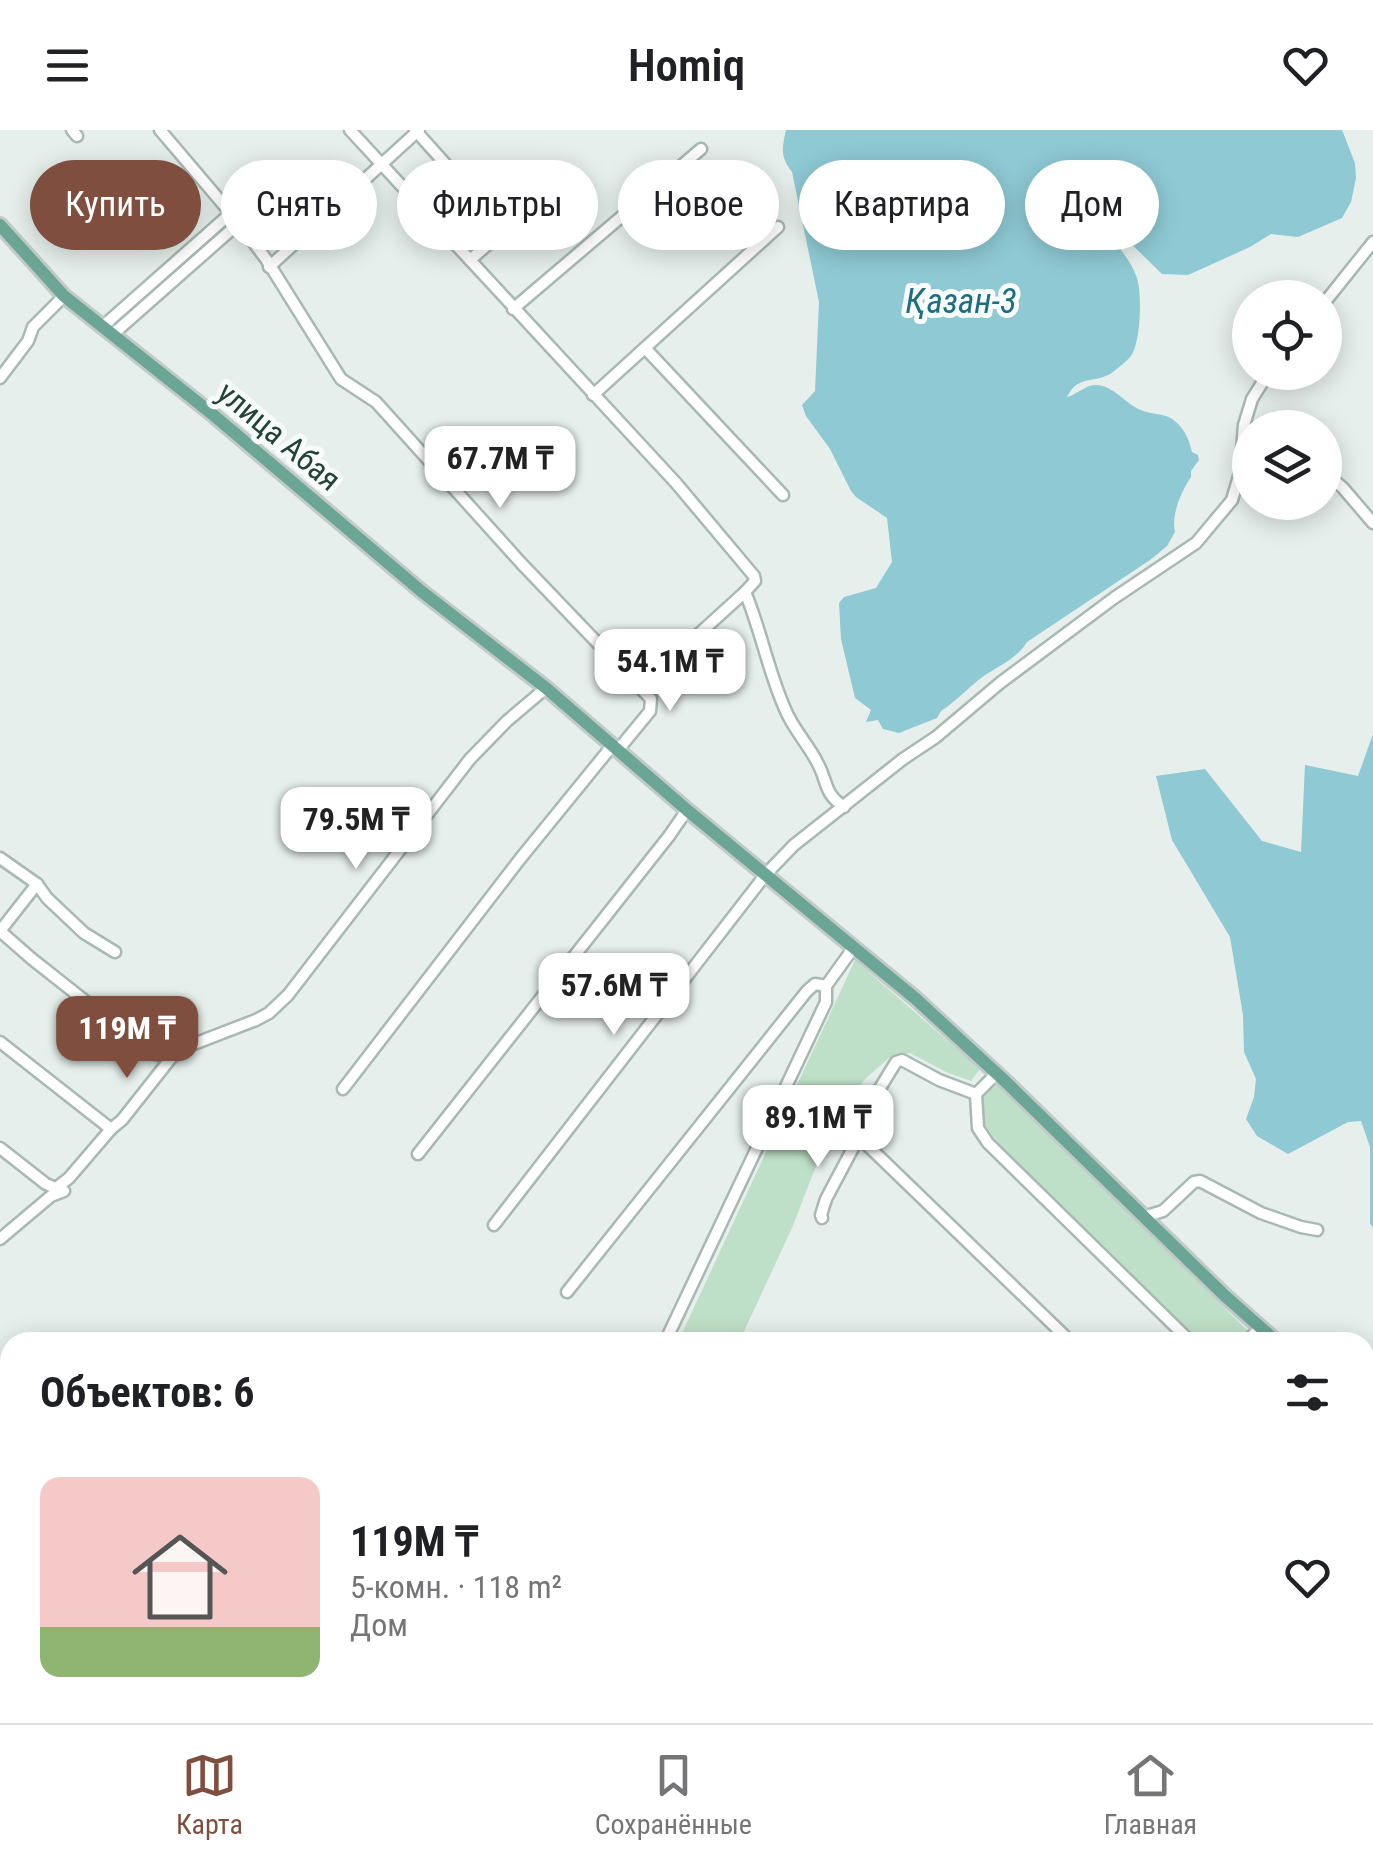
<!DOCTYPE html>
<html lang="ru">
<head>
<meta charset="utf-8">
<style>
  :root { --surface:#fff; --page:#f6f6f6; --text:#202124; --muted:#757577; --line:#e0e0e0; --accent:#7f4e3f }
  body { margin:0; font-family:"Roboto Condensed",sans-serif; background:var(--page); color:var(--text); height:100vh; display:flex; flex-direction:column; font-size:38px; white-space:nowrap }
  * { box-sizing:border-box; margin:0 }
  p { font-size:32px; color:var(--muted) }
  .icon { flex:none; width:55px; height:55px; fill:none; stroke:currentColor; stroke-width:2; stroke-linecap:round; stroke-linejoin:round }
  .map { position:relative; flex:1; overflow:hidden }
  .details { position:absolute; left:0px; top:1202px; width:1375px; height:392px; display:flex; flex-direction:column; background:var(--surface); border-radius:30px 30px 0 0; box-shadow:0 5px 25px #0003 }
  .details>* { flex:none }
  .banner { position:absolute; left:30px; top:30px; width:1315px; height:90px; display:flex; gap:20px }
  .buttons { position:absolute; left:1232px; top:150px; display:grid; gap:20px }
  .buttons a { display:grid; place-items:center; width:110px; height:110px; border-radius:50%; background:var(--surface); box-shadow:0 5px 25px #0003; font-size:50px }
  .price { position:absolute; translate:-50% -85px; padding:0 22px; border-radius:20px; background:#fff; color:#222; font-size:32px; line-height:65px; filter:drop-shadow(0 2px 5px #0008) }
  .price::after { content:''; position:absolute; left:50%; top:60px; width:30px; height:22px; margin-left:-15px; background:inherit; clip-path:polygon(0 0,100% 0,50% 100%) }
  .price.active { background:var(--accent); color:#fff }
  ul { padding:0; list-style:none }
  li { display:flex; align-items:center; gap:30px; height:250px; padding:0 40px }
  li+li { border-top:2px solid var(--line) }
  li span { display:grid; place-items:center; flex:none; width:280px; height:200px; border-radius:20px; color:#555 }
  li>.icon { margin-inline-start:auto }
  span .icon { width:120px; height:120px; fill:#fffc; stroke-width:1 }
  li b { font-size:42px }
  h2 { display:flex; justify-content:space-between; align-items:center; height:120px; padding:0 40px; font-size:42px }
  .tag { padding:0 35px; border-radius:45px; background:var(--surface); box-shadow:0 5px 25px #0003; font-size:35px; line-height:90px }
  .tag.active { background:var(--accent); color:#fff }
  header { display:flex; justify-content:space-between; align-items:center; height:130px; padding:0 40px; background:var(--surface); font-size:45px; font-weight:600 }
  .menu { display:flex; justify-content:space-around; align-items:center; height:140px; border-top:2px solid var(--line); background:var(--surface); font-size:28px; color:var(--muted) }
  .menu a { display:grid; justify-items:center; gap:5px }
  .menu .active { color:var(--accent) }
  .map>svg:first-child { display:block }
</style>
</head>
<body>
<header><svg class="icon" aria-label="menu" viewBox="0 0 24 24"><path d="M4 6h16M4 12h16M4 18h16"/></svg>Homiq<svg class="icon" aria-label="heart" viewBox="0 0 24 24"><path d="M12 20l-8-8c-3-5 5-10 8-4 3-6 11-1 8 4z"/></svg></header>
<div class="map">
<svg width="1373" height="1593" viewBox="0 0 1373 1593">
  <rect width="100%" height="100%" fill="#e6efeb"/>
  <g fill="#bfe0c8">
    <path d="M855,830l125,109 -9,12 -23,-8 -38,-20 -20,4 -26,23 -32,45 -40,103 -53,114h-61z"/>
    <path d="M997,954l250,246 -11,12h-34l-70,-65 -134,-134 -16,-22 -2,-21z"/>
    <path d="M1365,1314l8,7v56l-8,-8z"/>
    <path d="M508,1585h64l-3,8h-64z"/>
  </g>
  <g fill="#8ec9d4">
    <path d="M786,0h556l13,33 1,15 -5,24 -9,16 -44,19 -27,-3 -21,13 -62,28 -26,-1 -42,-41 -12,-25c-9,-4 -23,-1 -31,5l-1,5c11,12 28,15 40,26 8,9 17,22 21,34 5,16 4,64 -6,78 -4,5 -13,12 -18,16 -18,13 -34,1 -46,25 9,-2 19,-12 28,-12 15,-1 28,15 40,22 11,8 26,5 37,12 12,8 17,20 20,33l6,3 1,5 -8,11v6c-10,15 -20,38 -16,55l-8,14 -17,14 -123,82c-11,18 -30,24 -46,36 -14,11 -26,24 -40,33l-4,7 -38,15 -16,-4 -5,-9 -12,2 5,-12 -16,-12 -14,-59 -2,-36 5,-6 32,-9 16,-26 -5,-44 -31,-21 -5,-6 -21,-42 -24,-33 -4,-11 13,-14 4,-89 -27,-130c-12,-15 -10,-24 -6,-42z"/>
    <path d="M1373,604v494l-3,-5v-76l-9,-26 -13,1 -60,32 -31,-18 -11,-17 8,-22 2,-18 -12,-27 -1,-37 -13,-78 -58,-97 -16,-64 49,-7 57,72 39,11 4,-87 53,11z"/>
  </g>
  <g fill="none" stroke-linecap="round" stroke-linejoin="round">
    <defs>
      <g id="minor">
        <path d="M72,0l5,6"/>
        <path d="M160,0l79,93 27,36 75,120 35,23 145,161 130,136 -1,12 -32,39"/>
        <path d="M350,0l326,353 78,93 1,5 -10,11 -88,80 -9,6h-18"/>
        <path d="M415,0l87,97 -3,8 -29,25"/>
        <path d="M129,65l23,26"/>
        <path d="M269,137l150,-137"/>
        <path d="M1325,172l48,-60"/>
        <path d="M513,179l188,-160"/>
        <path d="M102,197l129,-114"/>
        <path d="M112,205l127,-112"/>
        <path d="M645,218l138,147"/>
        <path d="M0,248l28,-37 5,-14 31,-31"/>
        <path d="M593,265l185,-168"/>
        <path d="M1325,342l18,16 30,35"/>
        <path d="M745,462c16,38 23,79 40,117 8,20 23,35 32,53 11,19 6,31 27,45"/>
        <path d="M0,728l37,26 10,14 37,35 31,19"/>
        <path d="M0,801l32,28 119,94 20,5"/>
        <path d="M0,801l37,-47"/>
        <path d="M826,856l28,-39"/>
        <path d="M0,912l111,87"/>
        <path d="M996,944l-20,20 2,34 10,15 203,199"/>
        <path d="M343,959l177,-230 92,-113"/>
        <path d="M861,1003l1,7 209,202"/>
        <path d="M0,1018l46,36 14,6"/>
        <path d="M418,1024l251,-318 18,-26"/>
        <path d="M55,1059l14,-11 42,-49 11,-9 49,-62 15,-11 70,-27 13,-7 19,-18 182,-236 37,-38 39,-33"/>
        <path d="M1143,1087l20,-6 31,-29 6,-1 61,32 40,14 16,3"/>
        <path d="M822,1088l-1,-3 5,-16 35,-66 13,-35 22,-36 6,-2 37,20 37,14"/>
        <path d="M494,1095l272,-351 28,-29 109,-86 33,-22 64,-54 114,-85 82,-55 36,-43 8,-27 4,-48 8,-26 17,-27"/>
        <path d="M0,1109l51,-43 13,-5"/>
        <path d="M567,1162l240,-301 8,-7 11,2v16l-161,340"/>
        <path d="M1245,1212l16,-14"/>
        <path d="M1365,1379l8,8"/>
      </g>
      <g id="major">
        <path d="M0,95l64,71 147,117 210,178 125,97 141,122 229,189 91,84 217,212 53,47"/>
        <path d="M1365,1295l8,8"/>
      </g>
    </defs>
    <use href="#minor" stroke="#a8b8b2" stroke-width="15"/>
    <use href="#major" stroke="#c2cac8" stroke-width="18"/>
    <use href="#minor" stroke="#fff" stroke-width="10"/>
    <use href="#major" stroke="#6aa596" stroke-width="12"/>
  </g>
  <g text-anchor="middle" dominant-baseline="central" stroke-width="10" stroke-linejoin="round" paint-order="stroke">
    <g font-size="32" fill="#24423a" stroke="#f7fbf9">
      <text transform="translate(279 306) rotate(40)">улица Абая</text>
    </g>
    <g font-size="35" font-style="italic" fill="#1c6f80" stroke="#f7fbf9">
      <text x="961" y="171">Қазан-3</text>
    </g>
  </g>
</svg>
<div class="buttons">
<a><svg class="icon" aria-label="locate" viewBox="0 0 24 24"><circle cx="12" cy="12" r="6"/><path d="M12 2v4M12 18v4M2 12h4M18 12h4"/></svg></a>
<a><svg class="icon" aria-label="layers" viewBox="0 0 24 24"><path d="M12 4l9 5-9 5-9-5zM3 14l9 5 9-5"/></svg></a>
</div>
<b class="price" style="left:500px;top:381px">67.7M ₸</b>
<b class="price" style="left:670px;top:584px">54.1M ₸</b>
<b class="price" style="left:356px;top:742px">79.5M ₸</b>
<b class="price" style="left:614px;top:908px">57.6M ₸</b>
<b class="price active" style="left:127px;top:951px">119M ₸</b>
<b class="price" style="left:818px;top:1040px">89.1M ₸</b>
<div class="banner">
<a class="tag active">Купить</a>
<a class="tag">Снять</a>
<a class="tag">Фильтры</a>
<a class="tag">Новое</a>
<a class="tag">Квартира</a>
<a class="tag">Дом</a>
</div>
<section class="details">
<h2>Объектов: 6<svg class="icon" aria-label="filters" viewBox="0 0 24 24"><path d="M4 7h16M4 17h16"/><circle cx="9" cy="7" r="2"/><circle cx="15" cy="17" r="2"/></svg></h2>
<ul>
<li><span style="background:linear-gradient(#f6c9c9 75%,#8fb573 0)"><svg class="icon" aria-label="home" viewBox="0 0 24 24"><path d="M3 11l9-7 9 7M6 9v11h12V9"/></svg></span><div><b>119M ₸</b><p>5-комн. · 118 m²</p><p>Дом</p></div><svg class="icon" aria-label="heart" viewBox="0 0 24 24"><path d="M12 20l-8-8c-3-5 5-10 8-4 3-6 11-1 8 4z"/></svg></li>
</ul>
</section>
</div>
<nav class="menu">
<a class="active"><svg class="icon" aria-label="map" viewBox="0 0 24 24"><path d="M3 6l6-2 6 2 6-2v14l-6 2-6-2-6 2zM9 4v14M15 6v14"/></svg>Карта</a>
<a><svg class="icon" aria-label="saved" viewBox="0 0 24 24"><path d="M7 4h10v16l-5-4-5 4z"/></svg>Сохранённые</a>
<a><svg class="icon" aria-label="home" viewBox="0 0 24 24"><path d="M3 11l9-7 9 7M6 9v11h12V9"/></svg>Главная</a>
</nav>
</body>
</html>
